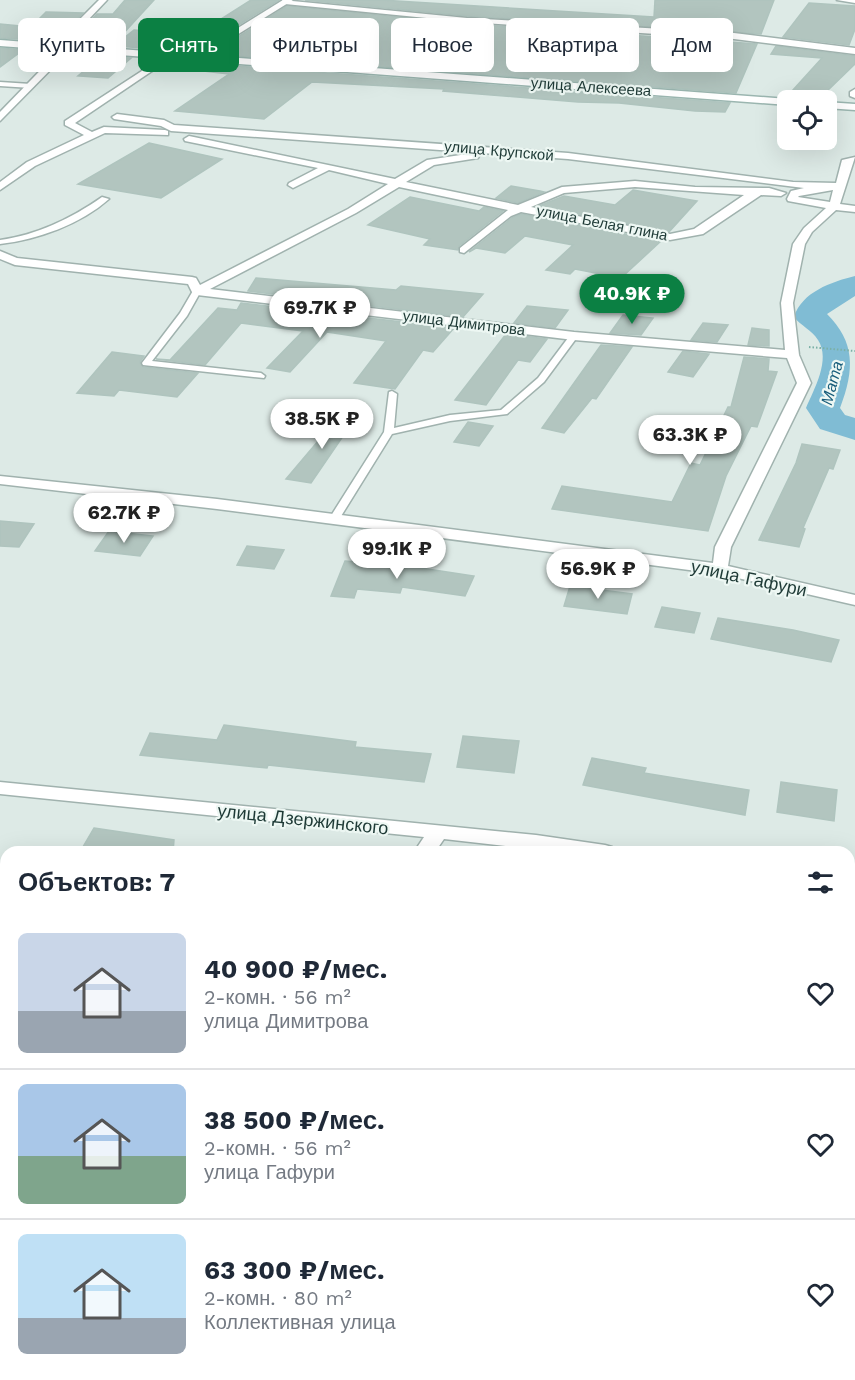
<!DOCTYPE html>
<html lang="ru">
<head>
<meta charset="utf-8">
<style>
  :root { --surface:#fff; --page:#f6f6f7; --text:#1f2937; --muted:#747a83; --line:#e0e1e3; --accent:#0b8043 }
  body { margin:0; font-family:"Work Sans",sans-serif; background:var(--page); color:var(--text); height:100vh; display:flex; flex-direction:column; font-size:22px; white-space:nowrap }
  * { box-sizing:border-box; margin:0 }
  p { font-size:20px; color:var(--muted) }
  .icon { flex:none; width:33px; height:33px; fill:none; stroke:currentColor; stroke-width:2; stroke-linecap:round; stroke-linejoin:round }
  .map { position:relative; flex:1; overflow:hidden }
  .details { position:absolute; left:0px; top:846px; width:855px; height:534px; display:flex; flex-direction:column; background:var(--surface); border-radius:18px 18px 0 0; box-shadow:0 6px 24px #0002 }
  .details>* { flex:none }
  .top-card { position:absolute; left:18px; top:18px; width:819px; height:54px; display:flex; gap:12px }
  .controls { position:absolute; left:777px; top:90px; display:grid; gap:12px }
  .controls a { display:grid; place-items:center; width:60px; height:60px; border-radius:9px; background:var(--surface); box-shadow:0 6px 24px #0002; font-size:30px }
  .price { position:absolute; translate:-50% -51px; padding:0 14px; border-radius:21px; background:#fff; color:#222; font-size:20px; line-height:39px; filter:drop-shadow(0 2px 3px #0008) }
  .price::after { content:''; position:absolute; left:50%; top:36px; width:18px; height:14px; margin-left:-9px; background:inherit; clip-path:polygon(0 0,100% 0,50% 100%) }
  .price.current { background:var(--accent); color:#fff }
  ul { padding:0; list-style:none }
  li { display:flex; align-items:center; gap:18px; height:150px; padding:0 18px }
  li+li { border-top:2px solid var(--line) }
  li span { display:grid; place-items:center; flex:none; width:168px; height:120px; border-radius:9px; color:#555 }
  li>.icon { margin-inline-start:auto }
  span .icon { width:72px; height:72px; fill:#fffc; stroke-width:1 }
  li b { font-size:26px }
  h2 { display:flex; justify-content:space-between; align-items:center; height:72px; padding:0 18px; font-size:26px }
  .chip { padding:0 21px; border-radius:9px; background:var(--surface); box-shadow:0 6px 24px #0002; font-size:21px; line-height:54px }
  .chip.current { background:var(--accent); color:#fff }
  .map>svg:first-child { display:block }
</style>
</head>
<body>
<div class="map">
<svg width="855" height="1380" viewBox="0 0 855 1380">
  <rect width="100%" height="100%" fill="#ddeae6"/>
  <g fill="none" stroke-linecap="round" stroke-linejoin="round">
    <path fill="#80bcd4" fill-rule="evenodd" d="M855,276v20l-28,18c28,28 28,55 13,94l5,7 10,3v22l-35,-11 -14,-21c8,-19 25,-48 12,-68 -6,-10 -17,-14 -24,-23 8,-25 37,-35 61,-41z"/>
  </g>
  <g fill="#b2c5bf" stroke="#afc4be" stroke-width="1.5">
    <path d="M125,0h29l-33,36 -43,-2 19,-20h16z"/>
    <path d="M251,0h28l-68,42 -23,-2z"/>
    <path d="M305,0h76l273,17 1,-17h119l-13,34 -294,-18z"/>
    <path d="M809,3l46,3v23l-6,16 -66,-8z"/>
    <path d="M287,6l180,18 290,20 -21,49 -525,-39z"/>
    <path d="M46,12l37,1 -20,20 -15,-1 -11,8 -37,-2v-14l31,3z"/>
    <path d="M134,30l29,2 -20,16 -29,-2z"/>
    <path d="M776,46l79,10v8l-31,30 -31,-4 29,-32 -51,-4z"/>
    <path d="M0,48l23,2 -23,17z"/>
    <path d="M102,56l29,2 -23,20 -30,-2z"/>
    <path d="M195,63l535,40 -5,9 -30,-1 -76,-8 -41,-1 -135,-11 1,-2 -132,-7 -48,37 -89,-8 54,-37 -43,-5z"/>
    <path d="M149,143l73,16 -61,39 -83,-14z"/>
    <path d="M511,186l29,5 4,1 -26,11 -22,-5z"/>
    <path d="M633,190l64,11 -28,31 -130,-26 25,-10 51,9z"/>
    <path d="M410,197l69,14 5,-4 19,4 -44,35 -1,4 -34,-5 6,-6 -62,-14z"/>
    <path d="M521,214l140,27 -40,37 -46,-9 -5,5 -24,-4 27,-25 -48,-9 -20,17 -29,-5 -7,4 43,-34z"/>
    <path d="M256,278l140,12 5,-4 82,8 -20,23 -215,-26z"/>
    <path d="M241,303l213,25 -21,24 -10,-2 -28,39 -41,-6 32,-42 -59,-9 -37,40 -23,-4 36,-37 -62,-8 -36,42 -49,-6 14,1 48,-52 19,2z"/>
    <path d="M527,306l41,4 -13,18 -41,-5z"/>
    <path d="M623,315l30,3 -12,17 -31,-2z"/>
    <path d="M703,323l25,2 -11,17 -26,-2z"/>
    <path d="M752,328l17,2v16l-21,-1z"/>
    <path d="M506,334l41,5 -17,23 -12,-2 -32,45 -31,-5z"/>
    <path d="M601,345l31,2 -36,52 -4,-1 -28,35 -22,-5z"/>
    <path d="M683,351l26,3 -16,23 -25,-5z"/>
    <path d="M112,352l32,4 -4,6 3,5 55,6 -21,24 -58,-7 -5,6 -37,-3z"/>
    <path d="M744,357l25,2 -1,12 9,1 -20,55 -6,-1 -25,50 -18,55 -156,-22 10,-23 110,16 19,-39 9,2 28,-58h3z"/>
    <path d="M346,408l10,9 -45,66 -25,-4z"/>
    <path d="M468,422l25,4 -14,20 -25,-4z"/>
    <path d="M802,444l38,6 -7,19 -4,-1 -26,60 2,1 -6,18 -40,-7 37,-77z"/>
    <path d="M0,521l34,3 -15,23 -19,-1z"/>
    <path d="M109,531l44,5 -13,20 -45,-5z"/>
    <path d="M247,546l37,4 -10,19 -37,-4z"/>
    <path d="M345,561l76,7 53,8 -9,20 -63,-9 -2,6 -43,-4 -3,9 -23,-2z"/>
    <path d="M570,586l62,8 -5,20 -63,-8z"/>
    <path d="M662,607l38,6 -6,20 -39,-6z"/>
    <path d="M718,618l75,12 46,10 -8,22 -120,-23z"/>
    <path d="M224,725l132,17 -1,5 76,7 -7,28 -156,-17 -1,3 -127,-13 10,-22 67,7z"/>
    <path d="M463,736l56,5 -5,32 -57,-6z"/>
    <path d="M592,758l54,10 -2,5 105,17 -4,25 -162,-30z"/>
    <path d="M781,782l56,8 -3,31 -57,-9z"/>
    <path d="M94,828l80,12 -1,12h-93z"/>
  </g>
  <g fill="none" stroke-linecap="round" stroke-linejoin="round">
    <defs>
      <g id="service">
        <path d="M0,82l31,2 3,2 -3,2 -31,-2z"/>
        <path d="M102,197l7,2c-28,25 -72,41 -109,45v-4c37,-5 72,-22 102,-43z"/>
        <path d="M194,289l7,2 -14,25 -35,45 109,12 4,3 -1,2 -121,-13 -1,-2 38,-50z"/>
        <path d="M574,333l4,3 -34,46 -37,32 -57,7 -58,13 -54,87h-8l-1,-2 55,-87 5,-40 3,-1 5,3 -3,34 56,-13 51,-5 37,-32 33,-44z"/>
      </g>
      <g id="minor">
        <path d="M99,0h8l-37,39v11l-70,71v-9l62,-64 -2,-4 3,-8z"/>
        <path d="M282,0l185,18 267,15 121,15v6l-121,-15 -267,-17 -182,-18z"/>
        <path d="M837,0h18v3z"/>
        <path d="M148,67l7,2 -80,54 17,9 12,-5 61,3 3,1v4l-63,-2 -70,33 -35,24v-8l27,-20 57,-27 -19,-10v-4z"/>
        <path d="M855,89v9l-5,-2v-4z"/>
        <path d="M117,114l47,6 10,5 394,28 225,29 43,1 6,-23 13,-3 -15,47 15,2v6l-19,-2 -24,22 -7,12 -12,59 6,52 12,28 -80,164 -3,19 127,29v10l-135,-31 -503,-65 -217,-25v-8l217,23 496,64 2,-16 82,-164 -10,-25 -213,-18 -377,-45 -4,-1 -5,-10 -173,-19 -15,-6v-8l17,7 175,19 4,1 4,7 148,-76 40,-25 -59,-14 -36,18 -5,-3 1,-2 29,-15 -133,-27 -1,-2 5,-3 206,43 32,-19 47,-7 5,3 -1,2 -44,7 -28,17 112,23 44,-18 73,-6 60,6 74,1 17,5 -5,3 -20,-1 -58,39 -33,6 -149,-28 -10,4 -47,37 -4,-1v-4l48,-38 -109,-23 -43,26 -146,76 364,43 211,18 -4,-47 12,-59 11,-16 22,-20 -38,-7 -1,-2 4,-8 13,-3 -236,-29 -397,-28 -10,-5 -47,-7 -2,-2zM635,187l109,8 -50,34 -24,5 -139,-27 33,-14zM833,190l-3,12 -32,-5 1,-1z"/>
        <path d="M0,782l536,53 69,10 7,2 3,5h-57l-114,-13 -9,13h-21l10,-15 -424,-43z"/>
        <path d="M849,879l6,1v14l-6,-1z"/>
        <path d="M0,1096l6,1v20l-6,-1z"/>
        <path d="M234,1374h28l-1,6h-28z"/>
        <rect x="783" y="1374" width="28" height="6"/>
      </g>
      <path id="tertiary" d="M283,0h10l-93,58 -7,-2z"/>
      <g id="secondary">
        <path d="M0,40l788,59 4,1h-4v5l-788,-59z"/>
        <path d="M826,102l29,2v6l-29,-2z"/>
      </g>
    </defs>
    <use href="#service" stroke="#a0b2ae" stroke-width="3"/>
    <use href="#minor" stroke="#a0b2ae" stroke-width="3"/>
    <use href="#tertiary" stroke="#a0b2ae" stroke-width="3"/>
    <use href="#secondary" stroke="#9bb6b0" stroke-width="3"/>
    <path stroke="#7bb0a6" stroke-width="2" stroke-dasharray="1.5 2" stroke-linecap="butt" d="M809,347l46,4"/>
    <use href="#service" fill="#fff" fill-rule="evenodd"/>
    <use href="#minor" fill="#fff" fill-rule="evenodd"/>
    <use href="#tertiary" fill="#fff" fill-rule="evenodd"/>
    <use href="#secondary" fill="#fff" fill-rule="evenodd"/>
  </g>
  <g text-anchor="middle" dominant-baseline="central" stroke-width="4.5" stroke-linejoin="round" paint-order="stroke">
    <g font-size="15" fill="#1e3a36" stroke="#edf7f3">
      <text transform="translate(591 87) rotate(4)">улица Алексеева</text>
      <text transform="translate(499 151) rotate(5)">улица Крупской</text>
      <text transform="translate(602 223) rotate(11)">улица Белая глина</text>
      <text transform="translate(464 323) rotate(7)">улица Димитрова</text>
    </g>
    <g font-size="16" font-style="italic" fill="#155b79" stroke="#edf7f3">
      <text transform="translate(832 383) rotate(-75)">Мата</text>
    </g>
    <g font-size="18" fill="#1e3a36" stroke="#edf7f3">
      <text transform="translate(749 578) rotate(12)">улица Гафури</text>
      <text transform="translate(303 819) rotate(6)">улица Дзержинского</text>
    </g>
  </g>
</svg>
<div class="controls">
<a><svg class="icon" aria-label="locate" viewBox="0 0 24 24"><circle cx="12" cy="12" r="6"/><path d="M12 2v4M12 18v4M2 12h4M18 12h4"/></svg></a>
</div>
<b class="price current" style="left:632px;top:325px">40.9K ₽</b>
<b class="price" style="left:320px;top:339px">69.7K ₽</b>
<b class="price" style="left:322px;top:450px">38.5K ₽</b>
<b class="price" style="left:690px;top:466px">63.3K ₽</b>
<b class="price" style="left:124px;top:544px">62.7K ₽</b>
<b class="price" style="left:397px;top:580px">99.1K ₽</b>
<b class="price" style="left:598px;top:600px">56.9K ₽</b>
<div class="top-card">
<a class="chip">Купить</a>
<a class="chip current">Снять</a>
<a class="chip">Фильтры</a>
<a class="chip">Новое</a>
<a class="chip">Квартира</a>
<a class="chip">Дом</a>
</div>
<section class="details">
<h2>Объектов: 7<svg class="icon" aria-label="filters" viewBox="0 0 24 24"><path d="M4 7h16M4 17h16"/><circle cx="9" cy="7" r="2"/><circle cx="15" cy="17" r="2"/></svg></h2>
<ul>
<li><span style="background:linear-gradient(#c9d6e8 65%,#9aa5b1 0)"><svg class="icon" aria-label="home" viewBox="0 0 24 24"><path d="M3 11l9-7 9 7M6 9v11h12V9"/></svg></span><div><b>40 900 ₽/мес.</b><p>2-комн. · 56 m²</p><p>улица Димитрова</p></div><svg class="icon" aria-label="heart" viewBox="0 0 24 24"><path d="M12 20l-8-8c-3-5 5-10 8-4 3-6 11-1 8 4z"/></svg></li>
<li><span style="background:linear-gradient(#a9c7e8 60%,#7fa58c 0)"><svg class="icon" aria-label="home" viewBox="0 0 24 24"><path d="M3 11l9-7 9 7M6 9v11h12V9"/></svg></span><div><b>38 500 ₽/мес.</b><p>2-комн. · 56 m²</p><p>улица Гафури</p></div><svg class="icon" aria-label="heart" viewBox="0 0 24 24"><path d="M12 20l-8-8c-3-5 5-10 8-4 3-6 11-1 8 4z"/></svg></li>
<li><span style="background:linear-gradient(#bfe0f5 70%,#9aa5b1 0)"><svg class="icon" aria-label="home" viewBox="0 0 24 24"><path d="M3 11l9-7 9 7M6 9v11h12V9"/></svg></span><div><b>63 300 ₽/мес.</b><p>2-комн. · 80 m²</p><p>Коллективная улица</p></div><svg class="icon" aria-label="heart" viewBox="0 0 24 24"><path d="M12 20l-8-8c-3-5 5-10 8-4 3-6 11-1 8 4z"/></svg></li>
</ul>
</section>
</div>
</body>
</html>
